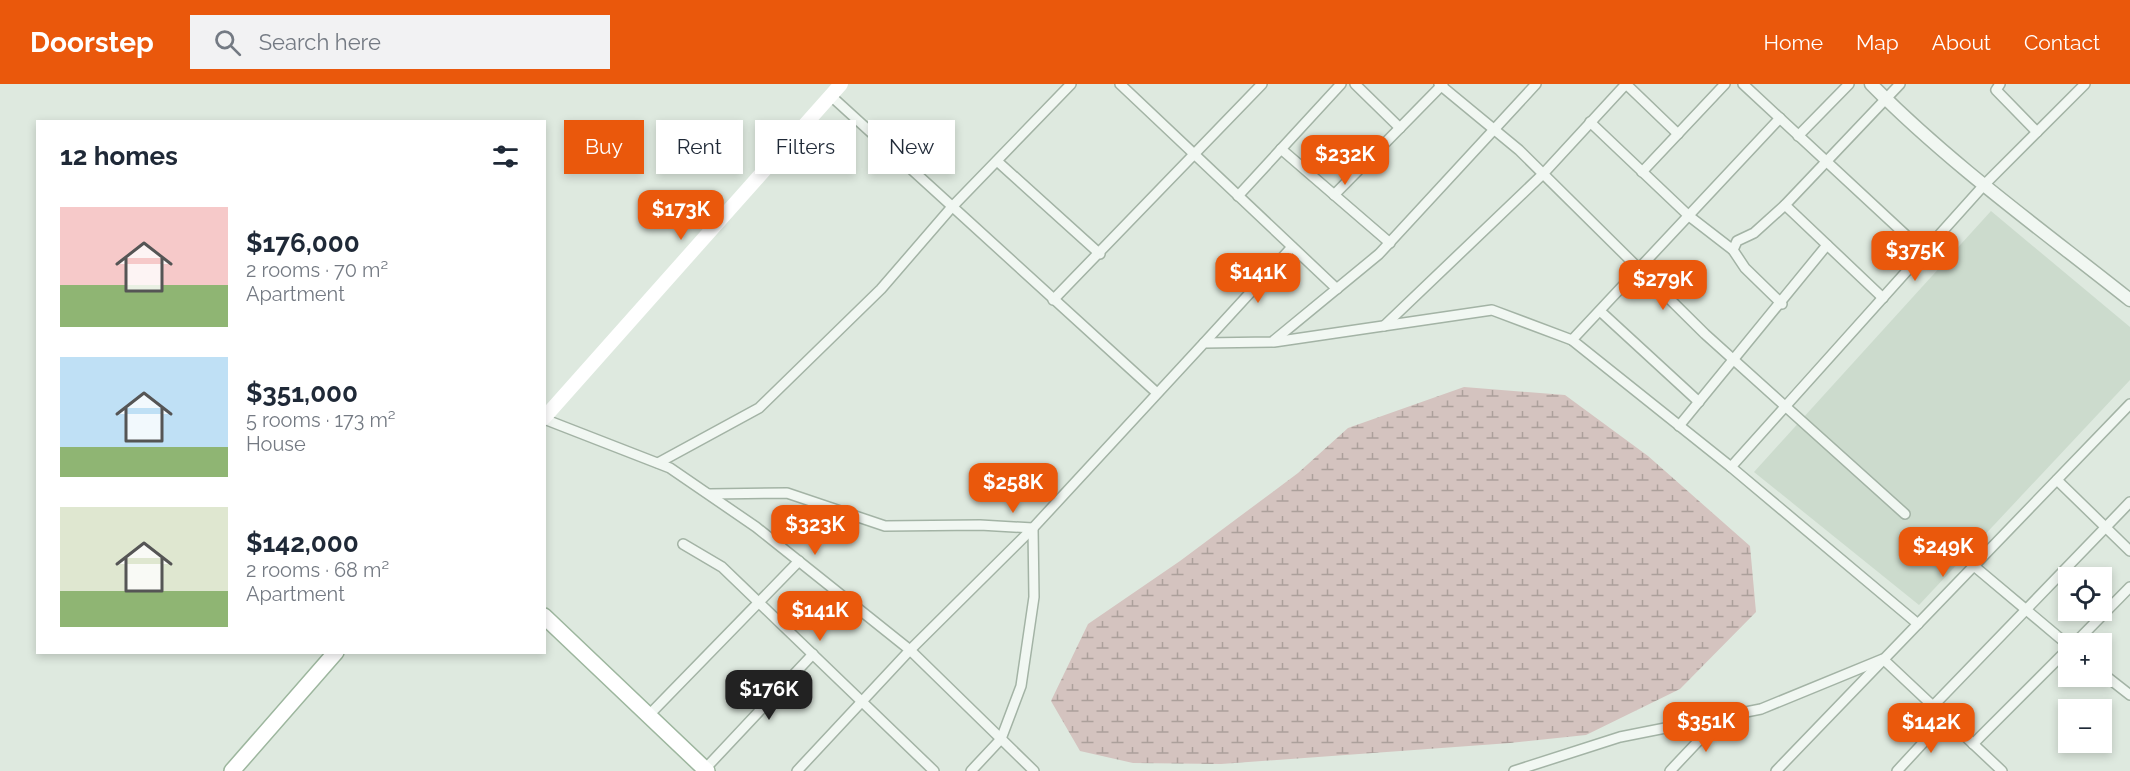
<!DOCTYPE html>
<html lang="en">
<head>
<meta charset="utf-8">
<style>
  :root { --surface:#fff; --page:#f2f2f3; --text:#1f2937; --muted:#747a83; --accent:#ea580c }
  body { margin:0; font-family:Raleway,sans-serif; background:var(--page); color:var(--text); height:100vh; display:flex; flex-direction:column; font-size:22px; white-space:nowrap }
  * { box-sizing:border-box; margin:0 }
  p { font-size:20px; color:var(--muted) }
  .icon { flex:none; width:33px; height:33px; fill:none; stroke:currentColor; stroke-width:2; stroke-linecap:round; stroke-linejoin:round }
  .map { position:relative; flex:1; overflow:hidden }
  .side { position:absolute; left:36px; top:36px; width:510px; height:534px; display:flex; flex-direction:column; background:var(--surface); border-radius:0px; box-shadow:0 3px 9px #0003 }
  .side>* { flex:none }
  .banner { position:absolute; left:564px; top:36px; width:570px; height:54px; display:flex; gap:12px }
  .tools { position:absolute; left:2058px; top:483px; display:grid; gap:12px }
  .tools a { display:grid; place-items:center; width:54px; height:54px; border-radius:0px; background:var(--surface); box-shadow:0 3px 9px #0003; font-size:30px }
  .price { position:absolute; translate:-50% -51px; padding:0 14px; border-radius:12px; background:var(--accent); color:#fff; font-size:20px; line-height:39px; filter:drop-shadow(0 2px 3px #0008) }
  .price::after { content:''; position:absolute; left:50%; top:36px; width:18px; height:14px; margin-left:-9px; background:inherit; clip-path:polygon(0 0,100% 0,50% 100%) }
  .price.active { background:#222; color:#fff }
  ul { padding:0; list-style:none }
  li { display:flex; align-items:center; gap:18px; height:150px; padding:0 24px }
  li span { display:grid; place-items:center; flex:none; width:168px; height:120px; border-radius:0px; color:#555 }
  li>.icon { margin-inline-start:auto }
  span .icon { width:72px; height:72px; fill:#fffc; stroke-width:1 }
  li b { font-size:26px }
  h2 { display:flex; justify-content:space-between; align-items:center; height:72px; padding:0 24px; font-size:26px }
  .pill { padding:0 21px; border-radius:0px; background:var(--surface); box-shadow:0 3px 9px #0003; font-size:21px; line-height:54px }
  .pill.active { background:var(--accent); color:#fff }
  header { display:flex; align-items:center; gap:36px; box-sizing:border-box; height:84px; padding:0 30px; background:var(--accent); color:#fff }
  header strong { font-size:28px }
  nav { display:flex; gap:33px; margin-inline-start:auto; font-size:21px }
  .search { width:420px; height:54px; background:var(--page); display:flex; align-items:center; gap:15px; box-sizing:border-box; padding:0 21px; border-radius:0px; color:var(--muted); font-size:22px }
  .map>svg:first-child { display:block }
</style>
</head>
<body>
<header>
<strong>Doorstep</strong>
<div class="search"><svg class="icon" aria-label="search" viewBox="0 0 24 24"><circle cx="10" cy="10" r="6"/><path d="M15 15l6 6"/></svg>Search here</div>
<nav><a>Home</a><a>Map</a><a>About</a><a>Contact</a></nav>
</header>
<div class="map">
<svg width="2130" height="687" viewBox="0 0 2130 687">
  <defs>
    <pattern id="wetland-marsh" width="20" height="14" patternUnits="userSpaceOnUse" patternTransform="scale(1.5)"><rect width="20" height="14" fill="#d4c3bf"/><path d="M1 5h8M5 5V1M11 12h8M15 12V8" fill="none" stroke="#aca09b"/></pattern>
  </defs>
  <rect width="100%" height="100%" fill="#dee9df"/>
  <path fill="#ccdbcd" d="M1991,127l139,116v53l-211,225 -165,-133z"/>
  <path fill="url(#wetland-marsh)" d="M1464,303l101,8 83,61 102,90 6,66 -76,77 -94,46 -76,8 -289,21 -88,-1 -53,-12 -29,-50 37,-77 92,-63 118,-88 50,-45z"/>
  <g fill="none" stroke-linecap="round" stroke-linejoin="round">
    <defs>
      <g id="minor">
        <path d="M1120,0l217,205"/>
        <path d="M1355,0l45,44"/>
        <path d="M1439,0l80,66 186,184 200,180"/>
        <path d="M1743,0l181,168"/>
        <path d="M2000,0l-4,6 41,42"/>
        <path d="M831,12l326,297"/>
        <path d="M1590,38l99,94 44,34 12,18 37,36"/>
        <path d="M1798,52l51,-52"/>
        <path d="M1281,65l109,94"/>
        <path d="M997,77l103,93"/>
        <path d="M1642,88l83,-88"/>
        <path d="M1334,111l109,-111"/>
        <path d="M1238,112l103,-112"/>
        <path d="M1785,121l98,93"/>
        <path d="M1733,166l4,-9 17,-8 31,-28 115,-121"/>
        <path d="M1053,216l209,-216"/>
        <path d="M1600,227l99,91"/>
        <path d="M1384,242l159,-152 83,-90 52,50"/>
        <path d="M1572,256l208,-222"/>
        <path d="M1274,258l218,-32 80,30 159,127 187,157"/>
        <path d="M1204,259l88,-96"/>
        <path d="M544,335l126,49 86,59 154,123 124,121"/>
        <path d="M1679,342l148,-181"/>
        <path d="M658,379l101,-55 122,-119 70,-81 120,-124"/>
        <path d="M1731,383l253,-282 101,-101"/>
        <path d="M2057,396l73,71"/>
        <path d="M710,410l77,-1 98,33 95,-1 53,3 1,69 -13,89 -20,53 -30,32"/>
        <path d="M683,460l39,23 212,204"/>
        <path d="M1974,482l94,79"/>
        <path d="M2074,560l56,-57"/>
        <path d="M2102,589l28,22"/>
        <path d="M1933,622l197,-204"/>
        <path d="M648,632l151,-155"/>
        <path d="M1973,660l95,-95"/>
        <path d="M705,685l108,-115"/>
        <path d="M797,687l113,-121 123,-122 171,-185 68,-1 107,-88 157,-170"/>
        <path d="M1514,687l106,-34 141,-28 122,-50 119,112"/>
        <path d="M1670,687l51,-54"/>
        <path d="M1776,687l354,-367"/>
        <path d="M1897,687l49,-53"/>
      </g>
      <path id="tertiary" d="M1871,0c79,80 171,146 259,216"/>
      <g id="primary">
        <path d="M544,532l163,155"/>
        <path d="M232,687l104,-119"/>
      </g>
    </defs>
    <use href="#minor" stroke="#a3b3a5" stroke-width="12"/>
    <use href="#tertiary" stroke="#a3b3a5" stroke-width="15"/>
    <use href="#primary" stroke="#9db69e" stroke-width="18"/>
    <use href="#minor" stroke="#f1f7f2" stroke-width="9"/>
    <use href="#tertiary" stroke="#f1f7f2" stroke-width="12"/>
    <path stroke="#fff" stroke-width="14" d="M544,334l297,-334"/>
    <use href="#primary" stroke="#fff" stroke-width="15"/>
  </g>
</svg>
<div class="tools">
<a><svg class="icon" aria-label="locate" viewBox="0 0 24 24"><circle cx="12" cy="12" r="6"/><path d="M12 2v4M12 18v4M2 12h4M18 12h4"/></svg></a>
<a>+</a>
<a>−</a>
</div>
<b class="price" style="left:1345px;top:102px">$232K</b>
<b class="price" style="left:681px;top:157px">$173K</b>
<b class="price" style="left:1915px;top:198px">$375K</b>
<b class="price" style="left:1258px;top:220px">$141K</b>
<b class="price" style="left:1663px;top:227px">$279K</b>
<b class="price" style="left:1013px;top:430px">$258K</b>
<b class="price" style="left:815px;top:472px">$323K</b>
<b class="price" style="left:1943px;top:494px">$249K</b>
<b class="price" style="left:820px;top:558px">$141K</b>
<b class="price active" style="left:769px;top:637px">$176K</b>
<b class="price" style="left:1706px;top:669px">$351K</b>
<b class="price" style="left:1931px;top:670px">$142K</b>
<div class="banner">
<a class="pill active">Buy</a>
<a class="pill">Rent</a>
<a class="pill">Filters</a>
<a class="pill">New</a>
</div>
<section class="side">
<h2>12 homes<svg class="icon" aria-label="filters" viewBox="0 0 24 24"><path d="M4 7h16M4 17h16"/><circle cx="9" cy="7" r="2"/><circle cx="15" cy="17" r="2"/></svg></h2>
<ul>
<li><span style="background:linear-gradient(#f6c9c9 65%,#8fb573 0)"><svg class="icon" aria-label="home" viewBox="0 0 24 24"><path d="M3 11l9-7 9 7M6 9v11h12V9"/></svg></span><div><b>$176,000</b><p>2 rooms · 70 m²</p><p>Apartment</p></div></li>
<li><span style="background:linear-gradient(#bfe0f5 75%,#8fb573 0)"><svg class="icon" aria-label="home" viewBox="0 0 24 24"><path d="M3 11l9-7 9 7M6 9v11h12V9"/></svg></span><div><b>$351,000</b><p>5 rooms · 173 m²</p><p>House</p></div></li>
<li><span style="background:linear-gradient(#dfe7d0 70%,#8fb573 0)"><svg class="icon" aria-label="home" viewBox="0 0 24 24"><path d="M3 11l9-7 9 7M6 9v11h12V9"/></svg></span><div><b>$142,000</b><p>2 rooms · 68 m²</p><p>Apartment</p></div></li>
</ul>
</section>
</div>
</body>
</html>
